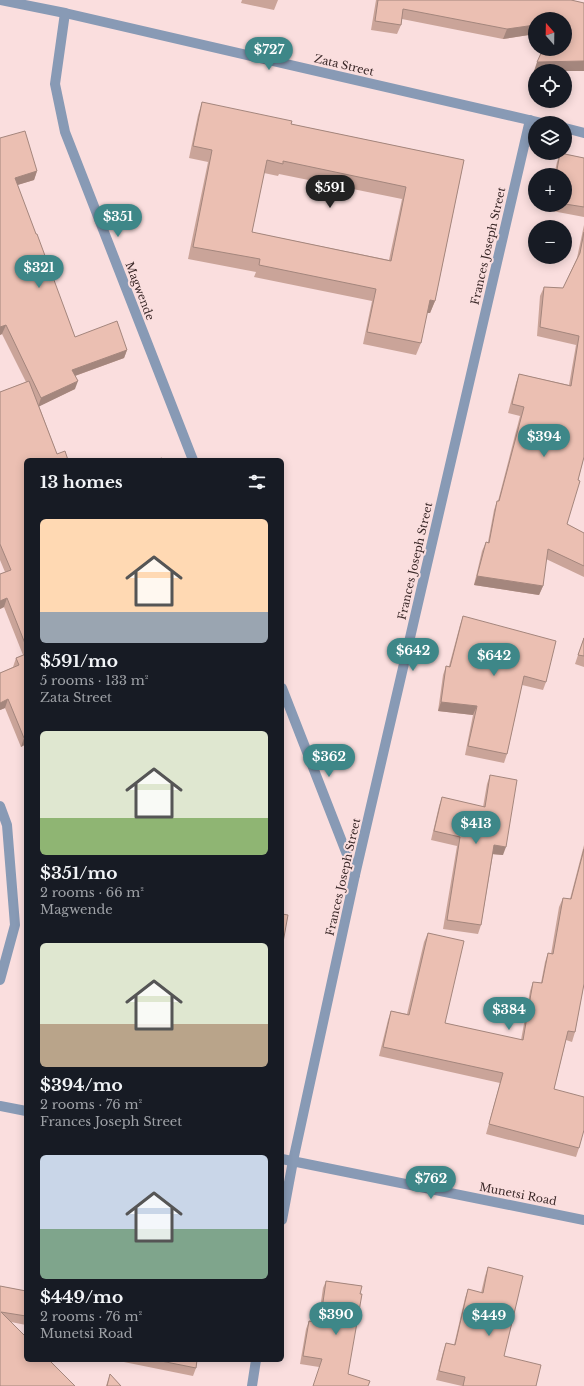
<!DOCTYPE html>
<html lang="en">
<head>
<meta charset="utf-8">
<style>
  :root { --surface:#171b24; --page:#20242c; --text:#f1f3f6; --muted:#9ea1a6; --accent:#3e8788 }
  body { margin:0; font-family:"Libre Baskerville",serif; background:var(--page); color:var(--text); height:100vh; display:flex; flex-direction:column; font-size:15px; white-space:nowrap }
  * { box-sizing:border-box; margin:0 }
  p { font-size:13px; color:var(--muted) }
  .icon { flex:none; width:22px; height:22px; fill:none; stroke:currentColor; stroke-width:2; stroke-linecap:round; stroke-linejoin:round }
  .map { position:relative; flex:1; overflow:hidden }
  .side { position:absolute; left:24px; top:458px; width:260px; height:904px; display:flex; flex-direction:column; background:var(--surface); border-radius:6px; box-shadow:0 2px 10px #0003 }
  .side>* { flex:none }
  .needle { width:26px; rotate:340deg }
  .buttons { position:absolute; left:528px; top:12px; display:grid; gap:8px }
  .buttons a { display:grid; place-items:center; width:44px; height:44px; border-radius:50%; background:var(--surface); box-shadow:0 2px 10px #0003; font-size:20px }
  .price { position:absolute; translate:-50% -34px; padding:0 9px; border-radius:14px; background:var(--accent); color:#fff; font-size:13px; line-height:26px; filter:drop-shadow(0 1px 2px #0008) }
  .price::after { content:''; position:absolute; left:50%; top:24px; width:12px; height:9px; margin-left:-6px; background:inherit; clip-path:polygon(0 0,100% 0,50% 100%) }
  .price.selected { background:#222; color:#fff }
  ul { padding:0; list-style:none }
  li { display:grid; align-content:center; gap:8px; height:212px; padding:0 16px }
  li span { display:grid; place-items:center; height:124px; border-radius:6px; color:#555 }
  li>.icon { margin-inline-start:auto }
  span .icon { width:72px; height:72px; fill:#fffc; stroke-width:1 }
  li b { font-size:17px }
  h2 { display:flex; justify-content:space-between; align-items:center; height:48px; padding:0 16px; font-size:17px }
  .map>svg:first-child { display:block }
</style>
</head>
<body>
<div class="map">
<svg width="584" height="1386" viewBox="0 0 584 1386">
  <rect width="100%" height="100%" fill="#fadede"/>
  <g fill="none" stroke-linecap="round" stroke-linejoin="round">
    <g stroke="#889ab5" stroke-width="10">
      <path d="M0,0l65,13 477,110"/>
      <path d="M65,13l-10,71 10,48 128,328"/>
      <path d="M565,128l19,5"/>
      <path d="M282,688l73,187"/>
      <path d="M0,806l7,19 8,100 -15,55"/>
      <path d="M0,1106l26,5"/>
      <path d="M282,1159l302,61"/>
      <path d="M282,1220l11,-59 62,-286 175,-755"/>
      <path d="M252,1386l4,-26"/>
    </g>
  </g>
  <g fill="#caa499" fill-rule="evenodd">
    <path d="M242,0h36l-4,10 -33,-7z"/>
    <path d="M376,0h195l13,3v68h-50l31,-52h-30v15l-32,5 -101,-20 -1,6 -4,9 -26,-4z"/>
    <path d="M202,102l89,22 173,36 -29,141 -5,12h-3l-6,30 -5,12 -53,-11 9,-43 -118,-24 2,-5 -68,-13 20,-97 -19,-4 9,-43zM264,173l14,3 1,-2 123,25 -13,61 -137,-28z"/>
    <path d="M0,138l37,33 -3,9 -17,5 58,152 52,13 -3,8 -49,18v13l-36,17 18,48 11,6h-42v284l-5,3 -16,-39 -5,2v-37l13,-6 3,-9 7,-3 -19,-48 -4,2v-35l5,-2 -5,-12v-168l26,-10 -24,-48 -2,1z"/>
    <path d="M560,153l24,5v59l-37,-7 1,-5h17v-30h-11l3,-13z"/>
    <path d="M584,225v232l-17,67 17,9v44l-38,-18 -3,27 -4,9 -65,-10 8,-34 4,-9h2l6,-32 3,-9h1l22,-85 -12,-3 8,-30 3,-9 50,11 7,-40 -39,-9 3,-40 4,-9 19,1 14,-30z"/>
    <path d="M463,616l83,66 -3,8 -21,-5 -15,69 -3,9 -39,-8 8,-40 -35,-4 5,-36 3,-9h3l11,-41z"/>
    <path d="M584,637v30l-9,-3z"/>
    <path d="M490,775l13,80 -10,-1 -12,71 -3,9 -35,-5 14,-83 -26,-6 8,-34 3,-9 41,10 4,-23z"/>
    <path d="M584,845v139l-9,48 -3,10 -6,-2 -12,49 25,59 -3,9 -90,-23 14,-51 -121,-27 9,-36 3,-9 16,3 17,-72 4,-9 17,90 76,17 9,-49 3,-9 8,1 4,-21 3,-9 3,1 8,-47 4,-9 7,1z"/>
    <path d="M26,1214v10l-2,-1z"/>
    <path d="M488,1267l16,89 32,30h-74l-26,-6 7,-28 3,-9 8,2 11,-47 3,-9 13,4 4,-17z"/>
    <path d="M326,1281l36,5 -43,81 -19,-3 6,-35 3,-8 9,1 5,-34z"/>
    <path d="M0,1286l26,5v34l-15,-3 -11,64z"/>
    <path d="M114,1360h83l-1,8 -3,8z"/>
    <path d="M110,1374l11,12h-15z"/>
  </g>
  <g fill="#a4867d">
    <path d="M535,25v9l-32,5 4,-10z"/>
    <path d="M584,61v10h-50l3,-9z"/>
    <path d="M37,171l-3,9 -23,7 4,-9z"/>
    <path d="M430,300l5,1 -5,12h-5z"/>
    <path d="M6,325l-4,9 -2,1v-8z"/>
    <path d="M127,350l-3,8 -55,20 3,-8z"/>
    <path d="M78,381l-3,8 -37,18 3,-9z"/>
    <path d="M477,576l66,10 -4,9 -65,-10z"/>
    <path d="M7,598l-3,9 -4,2v-8z"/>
    <path d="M8,699l-3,9 -5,2v-7z"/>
    <path d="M441,702l36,4 -4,9 -35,-4z"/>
    <path d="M26,737v7l-5,3 3,-9z"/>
    <path d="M494,845l12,2 -3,8 -12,-1z"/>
  </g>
  <g fill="#ebbfb2" stroke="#a4867d" fill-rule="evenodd">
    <path d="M378,0h193l13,3v58l-47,1 6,-13h22v-30h-30v6l-28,4 -104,-20 -2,16 -26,-4z"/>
    <path d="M202,102l90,19 -1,3 173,36 -29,141 -5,-1 -9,43 -54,-11 9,-43 -117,-24 1,-6 -67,-12 19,-97 -19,-4zM267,160l16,4v-3l123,26 -15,74 -139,-29z"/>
    <path d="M25,131l12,40 -22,7 21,56h1l38,103 42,-16 10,29 -55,20 6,11 -37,17 -35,-73 -6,2v-189z"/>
    <path d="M560,153l24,5v49l-19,-3v-29h-9z"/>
    <path d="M584,232v225l-6,23 2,1 -13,43 17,9v33l-36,-17 -5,37 -66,-10 9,-34 3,1 8,-42h2l25,-94 -12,-3 7,-30 52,12 8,-50 -39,-9 4,-40 19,1 17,-35z"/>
    <path d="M29,381l28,73 8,-3 3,9h-42v186l-19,-48 -7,3v-27l11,-4 -11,-26v-152z"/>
    <path d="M162,458l1,2h-8z"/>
    <path d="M463,616l93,25 -10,41 -22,-6 -17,78 -39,-8 9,-40 -36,-4 5,-36 4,1z"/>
    <path d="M584,638v18l-6,-1z"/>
    <path d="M26,654v83l-2,1 -16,-39 -8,4v-30l19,-8 -3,-7z"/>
    <path d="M490,775l27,5 -11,67 -12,-2 -13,80 -34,-5 13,-83 -26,-6 8,-34 43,10z"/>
    <path d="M584,849v135l-9,48 -7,-1 -14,58 30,8v33l-5,18 -90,-24 14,-51 -120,-26 8,-36 18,4 19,-82 36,8 -19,82 78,17 10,-58 9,1 6,-30 5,1 10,-56 8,1z"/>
    <path d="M282,914l6,1 -6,33z"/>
    <path d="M488,1267l35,9 -19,80 37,9 -5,21h-73l2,-9 -26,-6 7,-28 9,2 13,-56 15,4z"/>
    <path d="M326,1281l36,5 -2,8h2l-14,80 22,7 -2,5h-55l9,-27 -19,-3 6,-35 11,2z"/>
    <path d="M0,1286l26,5v25l-25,-4 25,25v23h23l26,26h-75z"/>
    <path d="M156,1360h41l-1,8z"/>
    <path d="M110,1374l11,12h-14z"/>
  </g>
  <g text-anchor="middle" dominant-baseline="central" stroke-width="4" stroke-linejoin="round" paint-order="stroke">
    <g font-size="11" fill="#3c2a2a" stroke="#fadede">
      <text transform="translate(344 65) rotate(13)">Zata Street</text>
      <text transform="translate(488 246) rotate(-77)">Frances Joseph Street</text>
      <text transform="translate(140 291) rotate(69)">Magwende</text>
      <text transform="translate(415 561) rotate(-77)">Frances Joseph Street</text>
      <text transform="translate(343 877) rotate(-77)">Frances Joseph Street</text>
      <text transform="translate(518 1194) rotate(11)">Munetsi Road</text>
    </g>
  </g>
</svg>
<div class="buttons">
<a><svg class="needle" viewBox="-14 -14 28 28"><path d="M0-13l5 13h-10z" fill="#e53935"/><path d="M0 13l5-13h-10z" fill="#9ea1a6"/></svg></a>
<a><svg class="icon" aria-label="locate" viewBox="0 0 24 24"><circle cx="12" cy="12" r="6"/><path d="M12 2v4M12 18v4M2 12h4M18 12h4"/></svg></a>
<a><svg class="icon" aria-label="layers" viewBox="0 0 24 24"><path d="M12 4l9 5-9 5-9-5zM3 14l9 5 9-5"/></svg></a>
<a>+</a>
<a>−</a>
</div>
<b class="price" style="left:269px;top:71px">$727</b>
<b class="price selected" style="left:330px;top:209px">$591</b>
<b class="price" style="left:118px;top:238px">$351</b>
<b class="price" style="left:39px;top:289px">$321</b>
<b class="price" style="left:544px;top:458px">$394</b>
<b class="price" style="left:413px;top:672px">$642</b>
<b class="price" style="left:494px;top:677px">$642</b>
<b class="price" style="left:329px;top:778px">$362</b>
<b class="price" style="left:476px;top:845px">$413</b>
<b class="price" style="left:509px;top:1031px">$384</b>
<b class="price" style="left:431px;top:1200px">$762</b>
<b class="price" style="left:336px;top:1336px">$390</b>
<b class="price" style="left:489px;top:1337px">$449</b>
<section class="side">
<h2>13 homes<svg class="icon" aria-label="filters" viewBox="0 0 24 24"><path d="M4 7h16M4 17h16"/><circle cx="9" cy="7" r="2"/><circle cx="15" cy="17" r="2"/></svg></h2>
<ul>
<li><span style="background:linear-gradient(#ffd9b3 75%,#9aa5b1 0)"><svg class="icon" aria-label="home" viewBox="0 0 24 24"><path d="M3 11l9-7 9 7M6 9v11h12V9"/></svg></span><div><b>$591/mo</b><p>5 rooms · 133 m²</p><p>Zata Street</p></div></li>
<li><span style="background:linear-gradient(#dfe7d0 70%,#8fb573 0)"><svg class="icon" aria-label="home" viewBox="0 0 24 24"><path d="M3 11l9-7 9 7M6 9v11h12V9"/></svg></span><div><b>$351/mo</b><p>2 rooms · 66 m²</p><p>Magwende</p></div></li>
<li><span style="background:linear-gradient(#dfe7d0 65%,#b9a48a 0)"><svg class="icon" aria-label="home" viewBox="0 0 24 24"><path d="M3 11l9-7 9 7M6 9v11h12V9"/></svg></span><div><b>$394/mo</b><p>2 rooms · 76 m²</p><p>Frances Joseph Street</p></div></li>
<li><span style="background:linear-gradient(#c9d6e8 60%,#7fa58c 0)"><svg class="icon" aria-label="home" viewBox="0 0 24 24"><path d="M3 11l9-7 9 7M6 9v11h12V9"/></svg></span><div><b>$449/mo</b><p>2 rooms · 76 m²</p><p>Munetsi Road</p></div></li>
</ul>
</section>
</div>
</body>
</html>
